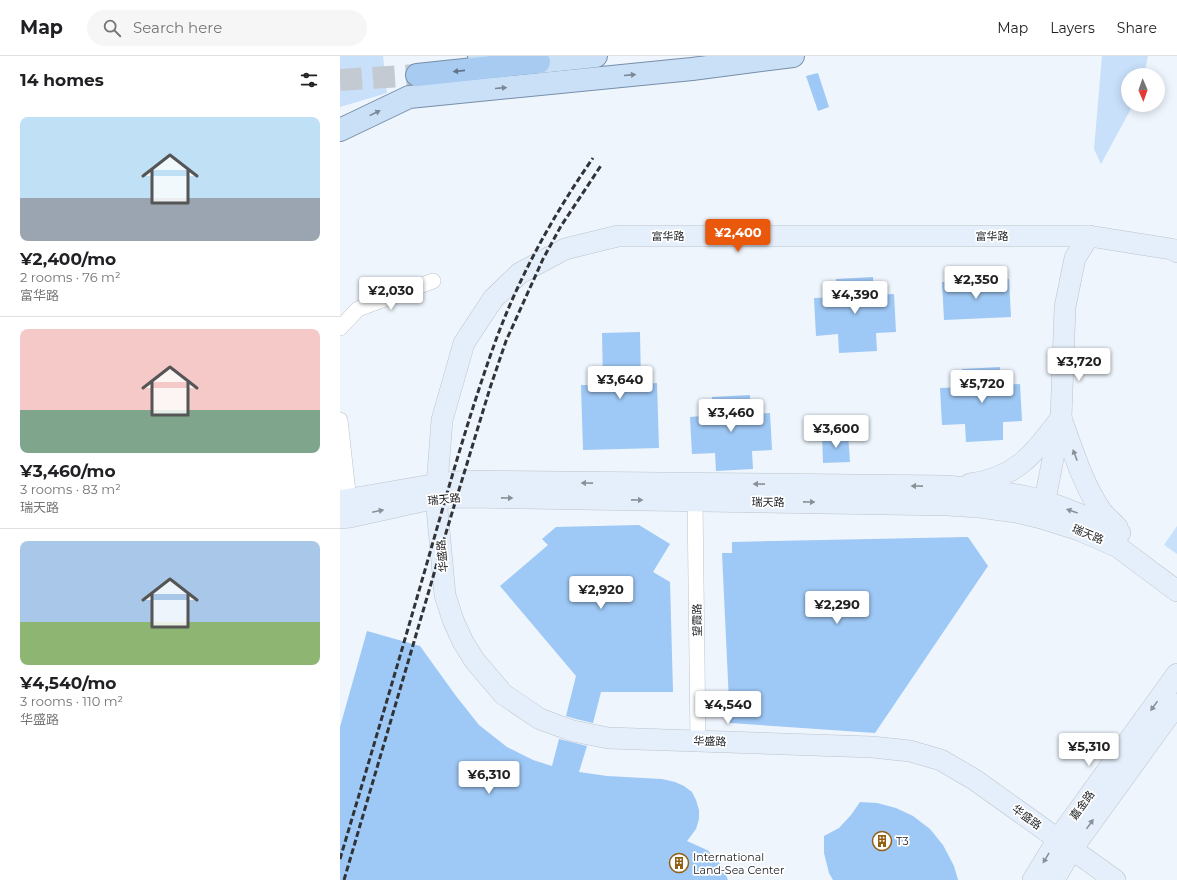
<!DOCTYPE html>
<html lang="en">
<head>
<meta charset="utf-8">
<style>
  :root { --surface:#fff; --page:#f6f6f6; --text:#202124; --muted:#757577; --line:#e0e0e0; --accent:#ea580c }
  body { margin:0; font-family:Montserrat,"Noto Sans SC",sans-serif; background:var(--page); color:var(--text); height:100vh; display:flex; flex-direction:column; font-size:15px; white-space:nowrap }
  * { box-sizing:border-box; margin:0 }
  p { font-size:13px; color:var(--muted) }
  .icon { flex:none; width:22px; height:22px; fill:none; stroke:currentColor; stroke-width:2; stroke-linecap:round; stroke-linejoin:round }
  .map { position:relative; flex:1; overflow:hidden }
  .details { display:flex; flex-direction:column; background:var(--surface); width:340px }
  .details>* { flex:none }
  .needle { width:26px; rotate:178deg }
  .buttons { position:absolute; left:781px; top:12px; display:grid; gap:8px }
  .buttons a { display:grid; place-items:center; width:44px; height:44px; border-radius:50%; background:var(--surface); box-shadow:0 2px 10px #0003; font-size:20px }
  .price { position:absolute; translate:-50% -34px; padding:0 9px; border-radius:4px; background:#fff; color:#222; font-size:13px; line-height:26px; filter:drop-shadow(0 1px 2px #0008) }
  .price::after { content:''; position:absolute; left:50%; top:24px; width:12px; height:9px; margin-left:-6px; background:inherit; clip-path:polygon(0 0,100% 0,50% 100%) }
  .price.selected { background:var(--accent); color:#fff }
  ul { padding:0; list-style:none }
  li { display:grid; align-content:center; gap:8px; height:212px; padding:0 20px }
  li+li { border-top:1px solid var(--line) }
  li span { display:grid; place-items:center; height:124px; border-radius:8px; color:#555 }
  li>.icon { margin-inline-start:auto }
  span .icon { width:72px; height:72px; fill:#fffc; stroke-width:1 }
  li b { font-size:17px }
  h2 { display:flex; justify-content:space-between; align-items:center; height:48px; padding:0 20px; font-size:17px }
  header { display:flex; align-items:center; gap:24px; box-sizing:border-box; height:56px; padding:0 20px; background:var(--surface); border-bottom:1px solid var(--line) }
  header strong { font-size:19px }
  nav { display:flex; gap:22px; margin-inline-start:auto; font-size:14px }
  .search { width:280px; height:36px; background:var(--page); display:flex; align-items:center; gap:10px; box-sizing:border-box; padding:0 14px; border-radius:22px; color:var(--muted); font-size:15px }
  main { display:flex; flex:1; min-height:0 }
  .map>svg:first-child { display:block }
</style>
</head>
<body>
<header>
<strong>Map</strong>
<div class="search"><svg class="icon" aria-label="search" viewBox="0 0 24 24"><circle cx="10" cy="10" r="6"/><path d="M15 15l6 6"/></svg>Search here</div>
<nav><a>Map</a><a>Layers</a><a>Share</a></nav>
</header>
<main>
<section class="details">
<h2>14 homes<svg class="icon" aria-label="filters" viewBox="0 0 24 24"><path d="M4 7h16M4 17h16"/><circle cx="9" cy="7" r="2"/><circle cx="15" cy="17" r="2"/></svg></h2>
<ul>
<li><span style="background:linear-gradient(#bfe0f5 65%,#9aa5b1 0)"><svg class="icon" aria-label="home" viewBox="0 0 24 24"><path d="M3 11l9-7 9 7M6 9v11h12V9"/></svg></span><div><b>¥2,400/mo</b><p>2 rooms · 76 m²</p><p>富华路</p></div></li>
<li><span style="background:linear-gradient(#f6c9c9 65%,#7fa58c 0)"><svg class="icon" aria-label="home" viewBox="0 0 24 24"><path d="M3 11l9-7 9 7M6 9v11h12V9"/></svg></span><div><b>¥3,460/mo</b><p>3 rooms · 83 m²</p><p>瑞天路</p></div></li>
<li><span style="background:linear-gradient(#a9c7e8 65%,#8fb573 0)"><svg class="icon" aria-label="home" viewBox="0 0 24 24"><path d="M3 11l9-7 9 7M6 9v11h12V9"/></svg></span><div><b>¥4,540/mo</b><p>3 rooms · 110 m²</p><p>华盛路</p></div></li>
</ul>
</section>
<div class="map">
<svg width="837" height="824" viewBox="0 0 837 824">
  <rect width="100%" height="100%" fill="#eef5fd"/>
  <g fill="#c8e0fa">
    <path d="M0,0h43l4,37 -47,14z"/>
    <path d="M762,0h46l-4,19h-16v30h5l-32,59 -7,-15z"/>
    <path d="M837,470v28l-13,-9z"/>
  </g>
  <g fill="#9ec8f5">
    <path d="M478,17l11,34 -11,4 -12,-35z"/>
    <path d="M533,221l1,18 20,-1 2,38 -20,1 1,18 -38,2 -1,-19 -22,2 -2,-38 22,-1v-18z"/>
    <path d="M669,223l2,38 -67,3 -2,-38z"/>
    <path d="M300,276l1,52 16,-1 2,65 -76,2 -2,-65h22l-1,-52z"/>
    <path d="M660,311l1,18 19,-1 2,37 -19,1v18l-37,2 -1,-18 -23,1 -2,-37 23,-1 -1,-18z"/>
    <path d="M410,339v19l20,-1 2,37 -20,1 1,18 -37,2 -1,-18 -23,1 -2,-37 23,-2 -1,-18z"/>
    <path d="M508,378l2,28 -27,1 -1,-28z"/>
    <path d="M299,469l31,19 -17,28 17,10 3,110h-72l-8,31 -17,-4 -10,-3 10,-40 -76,-90 48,-41 -6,-6 14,-12z"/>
    <path d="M628,481l20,29 -113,167 -145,-10 -8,-170h10v-11z"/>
    <path d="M27,575l53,15 36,50 23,29 28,22 26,13 19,6 7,-27 28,7 -8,26 28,4 55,3 13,3 9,4 8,6 4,8 3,10v9l-3,10 -9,12 20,9 9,8 7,11 5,11h-388v-153z"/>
    <path d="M520,746l17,1 19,5 17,8 17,13 13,16 11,21 4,14h-125l-4,-7 -5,-20v-17l15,-8 12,-13z"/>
  </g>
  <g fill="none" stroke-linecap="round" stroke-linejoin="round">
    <path stroke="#c4cad1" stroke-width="22" stroke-dasharray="22 11" stroke-linecap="butt" d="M0,24l77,-5"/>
    <defs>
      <g id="street">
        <path d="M0,272l18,-19 75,-28"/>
        <path d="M0,364l9,81"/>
        <path d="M355,444l3,241"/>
      </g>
      <g id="secondary">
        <path d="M630,428c47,-6 64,-31 91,-66 11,30 21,64 39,91 4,6 11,12 17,18"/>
        <path d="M0,445l97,-17 31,-3 480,5c32,4 66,6 98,16 26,8 50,19 74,31"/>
        <path d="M702,459l19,-97 4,-111 10,-49 14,-22"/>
        <path d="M0,462l10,-1 86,-19 31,-1 480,8 32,2 37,5 25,6 38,12 39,17 59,44"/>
        <path d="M693,824l25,-41 119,-165"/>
        <path d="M714,824l18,-31 105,-145"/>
        <path d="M775,824l-140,-100 -34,-20 -31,-9 -38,-4 -264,-9 -35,-7 -33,-12 -37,-25 -28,-33 -12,-19 -10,-22 -8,-25 -9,-97 6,-78 22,-77 29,-44 27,-26 45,-24 53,-13h471l82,13 6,3"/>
      </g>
      <g id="primary">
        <path d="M139,0l60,6 57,-6"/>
        <path d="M0,74l69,-33 283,-28 101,-13"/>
      </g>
      <path id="highway" d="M77,19l122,-13"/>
    </defs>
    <use href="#street" stroke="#bcc3cb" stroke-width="16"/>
    <use href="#secondary" stroke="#bcc3cb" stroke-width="22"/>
    <use href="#primary" stroke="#768ea8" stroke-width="24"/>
    <use href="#highway" stroke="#768ea8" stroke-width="24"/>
    <use href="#street" stroke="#fff" stroke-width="15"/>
    <use href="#secondary" stroke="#e5effb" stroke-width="21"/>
    <use href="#primary" stroke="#cae0f7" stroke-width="22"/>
    <use href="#highway" stroke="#a7cbf1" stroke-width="22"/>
    <g stroke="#313337" stroke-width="3" stroke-dasharray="6 3" stroke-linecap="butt">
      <path d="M0,803c30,-101 60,-202 89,-303 21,-73 42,-148 68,-219 24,-64 57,-123 96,-179"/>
      <path d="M4,824l104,-354 42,-138 16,-47 37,-82 18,-33 41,-62"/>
    </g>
  </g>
  <defs><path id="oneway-solid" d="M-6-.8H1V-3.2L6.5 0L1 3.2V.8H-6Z"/></defs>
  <use fill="#617488" href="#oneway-solid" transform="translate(119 15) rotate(174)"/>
  <g fill="#7b8896">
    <use href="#oneway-solid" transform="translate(290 19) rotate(-5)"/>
    <use href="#oneway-solid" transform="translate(161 32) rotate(-5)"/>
    <use href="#oneway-solid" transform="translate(35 57) rotate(-26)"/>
  </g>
  <g fill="#8a9098">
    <use href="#oneway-solid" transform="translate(735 399) rotate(-111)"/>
    <use href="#oneway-solid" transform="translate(247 427) rotate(-179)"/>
    <use href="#oneway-solid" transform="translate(419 428) rotate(-179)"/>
    <use href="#oneway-solid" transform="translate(577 430) rotate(-179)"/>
    <use href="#oneway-solid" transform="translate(167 442) rotate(1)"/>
    <use href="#oneway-solid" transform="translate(297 444) rotate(1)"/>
    <use href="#oneway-solid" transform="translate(469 446) rotate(1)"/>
    <use href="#oneway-solid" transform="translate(38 455) rotate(-12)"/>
    <use href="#oneway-solid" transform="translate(732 455) rotate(-161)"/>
    <use href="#oneway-solid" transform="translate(814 650) rotate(126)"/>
    <use href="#oneway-solid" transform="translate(750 768) rotate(-54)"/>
    <use href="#oneway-solid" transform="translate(706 802) rotate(121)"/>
  </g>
  <defs>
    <symbol id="building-ring" viewBox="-11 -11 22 22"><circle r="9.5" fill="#fff" stroke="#935f12" stroke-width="1.5"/><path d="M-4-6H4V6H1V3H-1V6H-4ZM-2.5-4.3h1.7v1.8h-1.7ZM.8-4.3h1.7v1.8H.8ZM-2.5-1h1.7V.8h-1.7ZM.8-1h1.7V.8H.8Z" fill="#935f12"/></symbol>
  </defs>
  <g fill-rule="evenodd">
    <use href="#building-ring" x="531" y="774" width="22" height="22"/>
    <use href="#building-ring" x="328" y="796" width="22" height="22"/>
  </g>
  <g text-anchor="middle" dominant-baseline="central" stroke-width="3.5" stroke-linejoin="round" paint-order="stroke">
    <g font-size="11" fill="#1b1d20" stroke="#fff">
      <text x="328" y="180">富华路</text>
      <text x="652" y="180">富华路</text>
      <text transform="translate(104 443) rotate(-6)">瑞天路</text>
      <text transform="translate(428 446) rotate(1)">瑞天路</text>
      <text transform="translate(748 478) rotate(23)">瑞天路</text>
      <text transform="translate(102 500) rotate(-95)">华盛路</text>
      <text transform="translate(357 564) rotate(-91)">望霞路</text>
      <text transform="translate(370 685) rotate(2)">华盛路</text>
      <text transform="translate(742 749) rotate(-54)">嘉金路</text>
      <text transform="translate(687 761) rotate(36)">华盛路</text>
    </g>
    <g font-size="11" fill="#1b1d20" stroke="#fff" text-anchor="start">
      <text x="556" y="785">T3</text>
      <text x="353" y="801">International<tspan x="353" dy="13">Land-Sea Center</tspan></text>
    </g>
  </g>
</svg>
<div class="buttons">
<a><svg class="needle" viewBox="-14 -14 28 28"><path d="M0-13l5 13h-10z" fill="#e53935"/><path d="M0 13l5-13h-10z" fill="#757577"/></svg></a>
</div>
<b class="price selected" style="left:398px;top:197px">¥2,400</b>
<b class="price" style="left:636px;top:244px">¥2,350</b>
<b class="price" style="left:51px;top:255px">¥2,030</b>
<b class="price" style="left:515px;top:259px">¥4,390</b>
<b class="price" style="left:739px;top:326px">¥3,720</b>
<b class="price" style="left:280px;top:344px">¥3,640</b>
<b class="price" style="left:642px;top:348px">¥5,720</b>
<b class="price" style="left:391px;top:377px">¥3,460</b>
<b class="price" style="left:496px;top:393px">¥3,600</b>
<b class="price" style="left:261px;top:554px">¥2,920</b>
<b class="price" style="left:497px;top:569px">¥2,290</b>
<b class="price" style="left:388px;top:669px">¥4,540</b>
<b class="price" style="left:749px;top:711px">¥5,310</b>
<b class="price" style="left:149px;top:739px">¥6,310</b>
</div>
</main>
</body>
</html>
